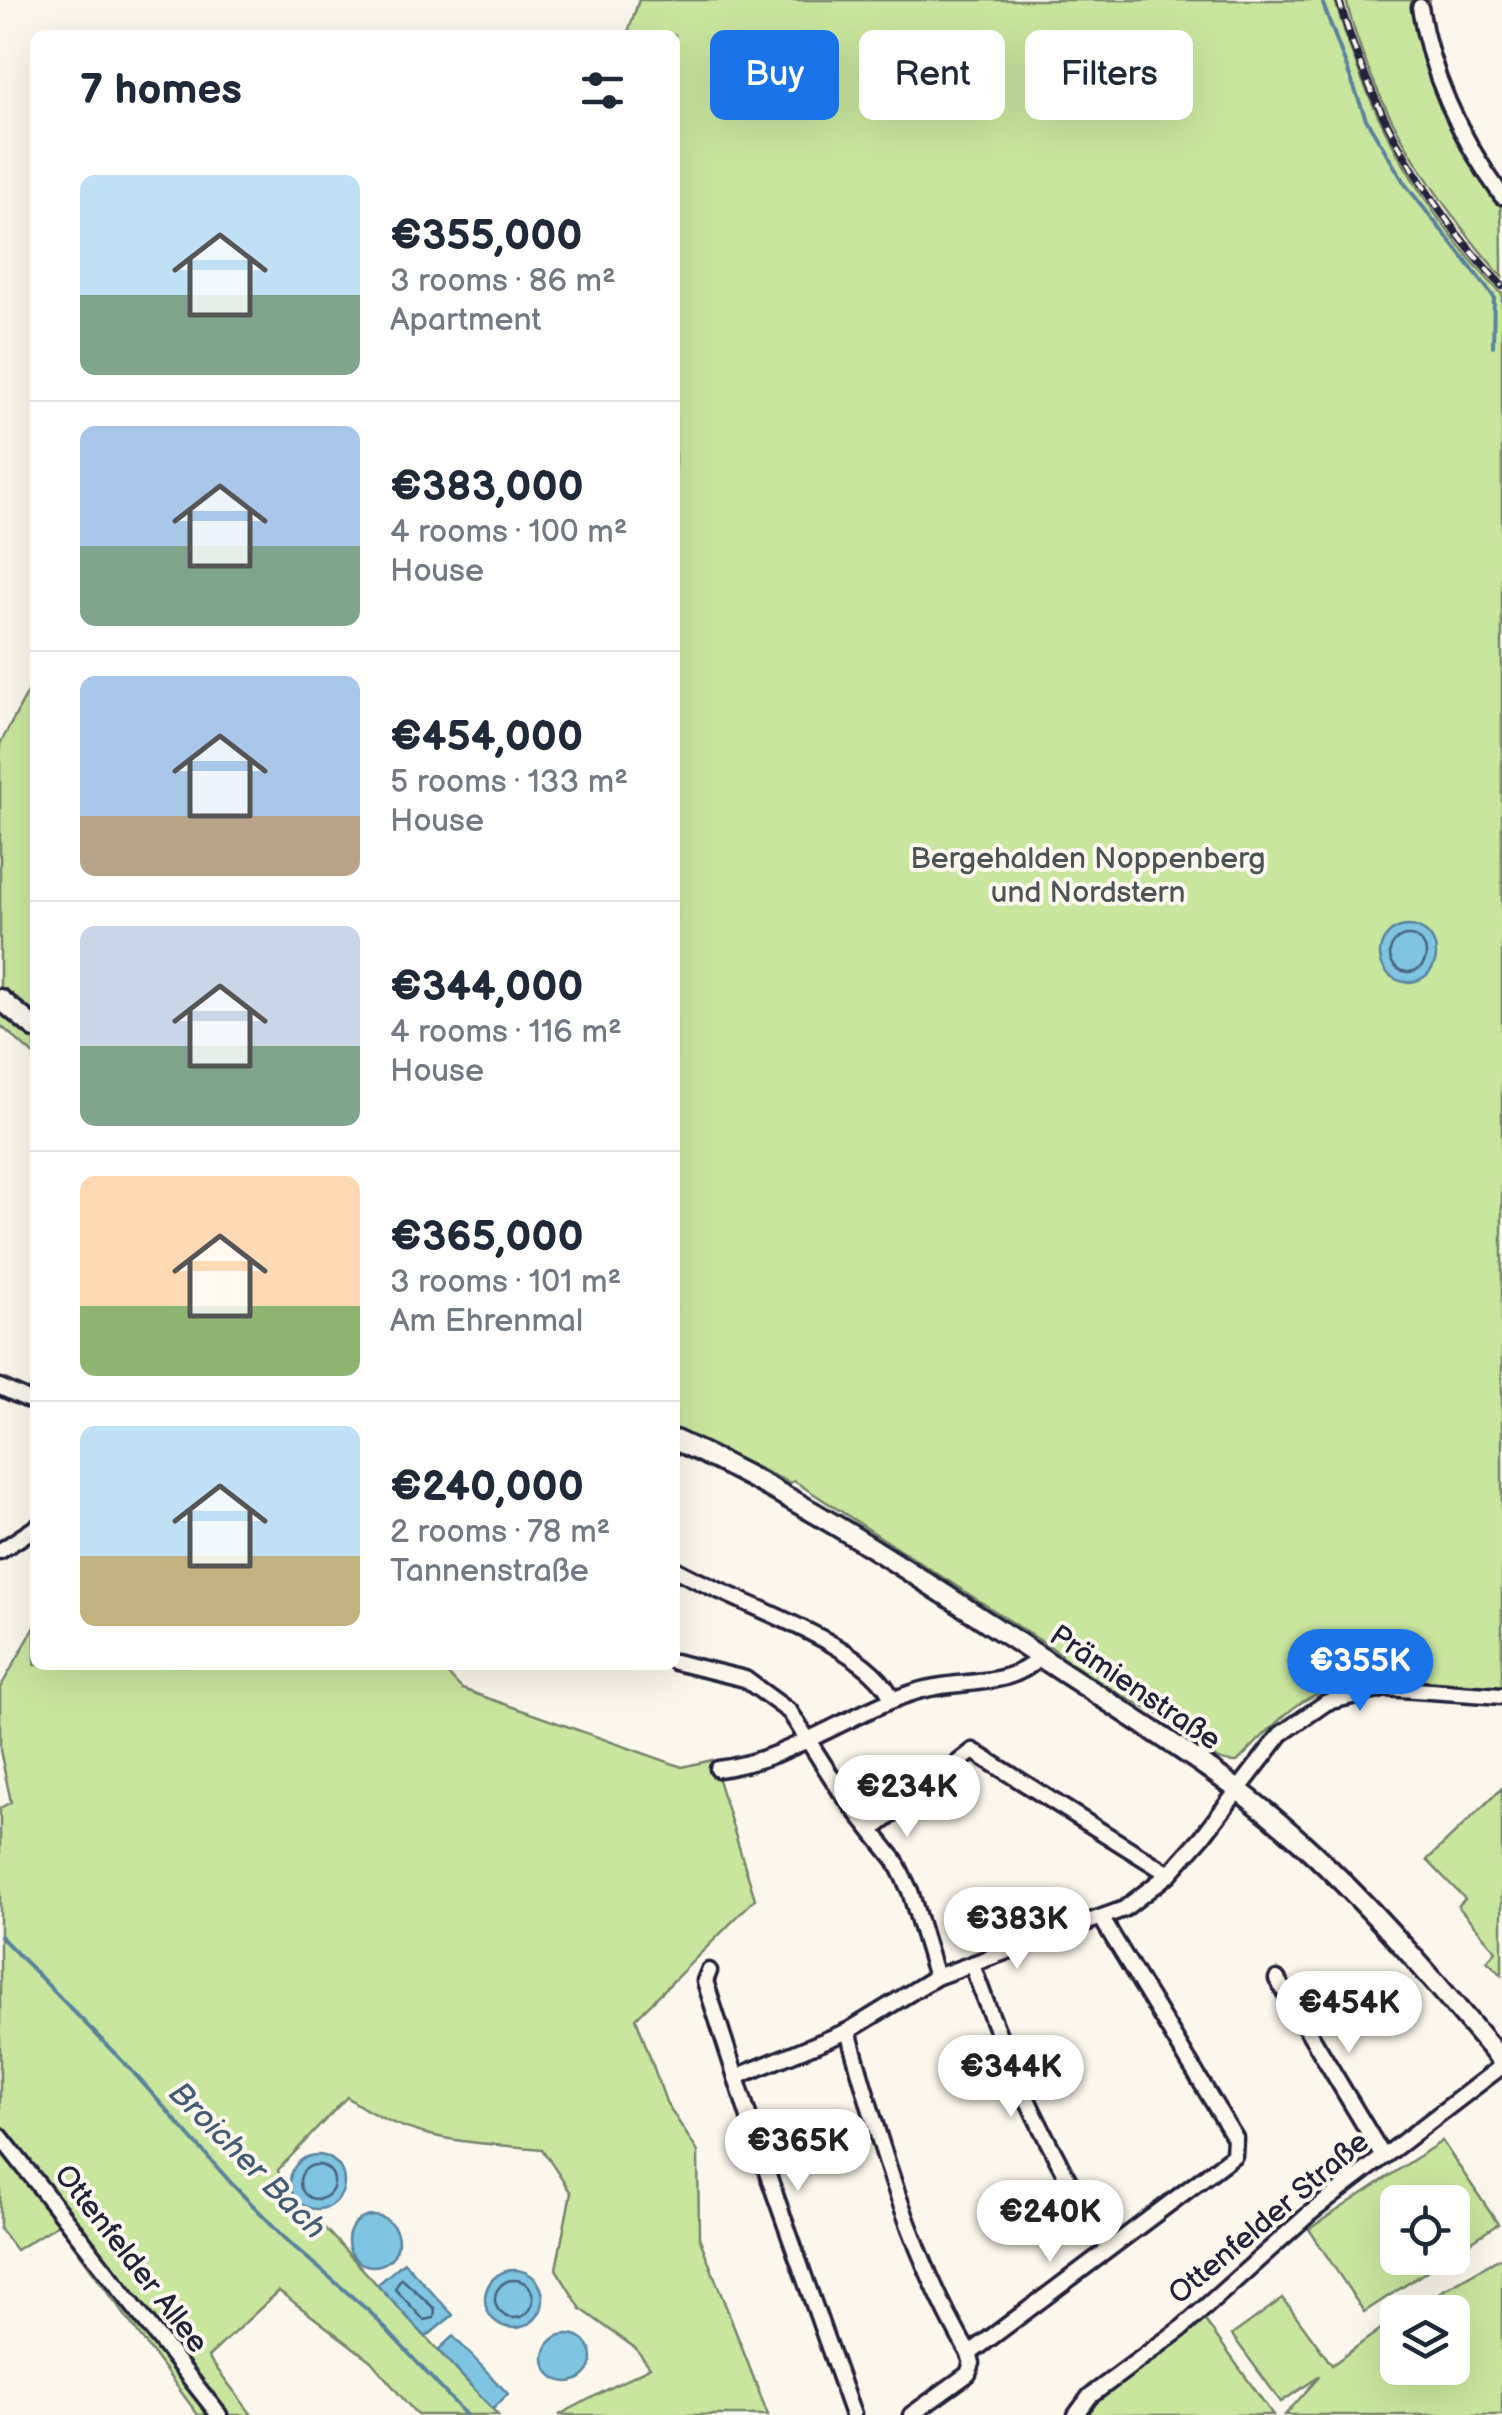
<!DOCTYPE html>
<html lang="en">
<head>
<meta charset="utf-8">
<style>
  :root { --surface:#fff; --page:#f6f6f7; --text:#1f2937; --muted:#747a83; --line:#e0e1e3; --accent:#1a73e8 }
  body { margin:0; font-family:"Balsamiq Sans",sans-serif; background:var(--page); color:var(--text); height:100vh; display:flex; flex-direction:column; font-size:38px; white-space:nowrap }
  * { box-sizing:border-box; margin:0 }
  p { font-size:32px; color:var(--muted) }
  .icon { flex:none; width:55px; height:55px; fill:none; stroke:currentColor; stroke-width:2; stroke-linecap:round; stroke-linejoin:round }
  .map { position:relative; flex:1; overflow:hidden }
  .sheet { position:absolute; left:30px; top:30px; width:650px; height:1640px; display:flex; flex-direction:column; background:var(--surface); border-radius:15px; box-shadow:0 10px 40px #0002 }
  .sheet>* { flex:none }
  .banner { position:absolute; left:710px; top:30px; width:640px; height:90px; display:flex; gap:20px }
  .controls { position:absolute; left:1380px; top:2185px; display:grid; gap:20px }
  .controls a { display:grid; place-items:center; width:90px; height:90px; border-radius:15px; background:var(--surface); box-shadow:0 10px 40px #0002; font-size:50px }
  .price { position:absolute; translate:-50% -85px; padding:0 22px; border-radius:35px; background:#fff; color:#222; font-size:32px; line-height:65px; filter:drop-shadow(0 2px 5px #0008) }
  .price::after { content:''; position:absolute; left:50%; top:60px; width:30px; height:22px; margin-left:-15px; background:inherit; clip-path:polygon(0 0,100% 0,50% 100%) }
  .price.active { background:var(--accent); color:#fff }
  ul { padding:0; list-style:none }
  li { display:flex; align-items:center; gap:30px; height:250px; padding:0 50px }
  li+li { border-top:2px solid var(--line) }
  li span { display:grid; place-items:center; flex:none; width:280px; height:200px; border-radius:15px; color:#555 }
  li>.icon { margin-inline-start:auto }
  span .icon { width:120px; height:120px; fill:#fffc; stroke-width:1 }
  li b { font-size:42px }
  h2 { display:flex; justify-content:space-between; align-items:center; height:120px; padding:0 50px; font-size:42px }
  .pill { padding:0 35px; border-radius:15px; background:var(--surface); box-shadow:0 10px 40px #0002; font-size:35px; line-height:90px }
  .pill.active { background:var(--accent); color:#fff }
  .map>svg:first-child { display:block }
</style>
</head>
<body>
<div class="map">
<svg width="1502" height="2415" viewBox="0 0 1502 2415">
  <rect width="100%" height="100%" fill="#fbf7ec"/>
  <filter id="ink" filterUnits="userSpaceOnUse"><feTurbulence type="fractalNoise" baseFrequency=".01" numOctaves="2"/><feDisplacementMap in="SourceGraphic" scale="20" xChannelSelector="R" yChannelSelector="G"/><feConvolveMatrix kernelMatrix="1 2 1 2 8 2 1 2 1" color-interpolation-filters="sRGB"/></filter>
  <g filter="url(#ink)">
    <path fill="#f4e8d2" d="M1335,0h11l22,66 44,93 33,50 57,68v17l-54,-63 -46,-68 -44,-92z"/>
    <g fill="#c9e69e" stroke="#76846c" stroke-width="2.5">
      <path d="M639,0h696c30,109 87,213 167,294v1394c-66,-4 -144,-24 -203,16 -23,16 -42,39 -62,58 -32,2 -46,-32 -73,-45 -36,-17 -70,-38 -105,-59l2,-4 -267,-173 -4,2 -115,-54v-1394h-48z"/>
      <path d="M1346,0h84c-31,48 53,150 70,199 2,22 2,55 2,78 -70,-81 -130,-171 -156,-277z"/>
      <path d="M35,679v377l-35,-31v-281z"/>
      <path d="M35,1627v38h404l23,24 220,78 30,-7 43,139 -119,119 30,84 32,50 1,85 69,178h-209l91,-48 -15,-19 -54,-39 -25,-40 15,-76 -29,-44c-73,-7 -133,-7 -195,-52l-69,73 3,11 217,234h-81l-46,-54 -92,-70 -71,66 44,58h-54l-140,-191 -42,26 -16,-21v-421l11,-6 -11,-52v-62z"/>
      <path d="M1502,1788v187l-15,-14 9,-10 -38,-45 7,-7 -38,-39z"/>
      <path d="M1442,2141l56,83 -45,30 -1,-52h-54v56h49l-83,54 -55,-83z"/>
      <path d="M1502,2257v158h-217l35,-39 -39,26 -49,-67 51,-37 49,67 65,-48 1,51h54v-56h-47z"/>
      <path d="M1204,2319l69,96h-190l11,-15z"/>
    </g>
    <g fill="#7fc4e0" stroke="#5a839e" stroke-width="2.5">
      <circle cx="1408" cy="954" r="28"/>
      <circle cx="317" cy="2182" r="27"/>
      <circle cx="373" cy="2241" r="25"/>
      <path d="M404,2262l49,53 -27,22 -49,-52z"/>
      <circle cx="514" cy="2299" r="29"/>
      <circle cx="568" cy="2358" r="24"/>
      <path d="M453,2336l55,58 -15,15 -55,-59z"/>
    </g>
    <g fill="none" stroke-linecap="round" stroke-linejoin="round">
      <g stroke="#47637d" stroke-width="2.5">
        <circle cx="1408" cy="954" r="18"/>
        <circle cx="317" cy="2182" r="17"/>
        <path d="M401,2278l34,31 -1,9 -10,2 -29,-31z"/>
        <circle cx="514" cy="2299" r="19"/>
      </g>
      <g stroke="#5a839e" stroke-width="4">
        <path d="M1323,4l43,115 39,65 89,113 -1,49"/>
        <path d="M0,1936l132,135 100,113 60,61 79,68 95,102"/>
      </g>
      <defs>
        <g id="minor">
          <path d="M1420,7c11,69 41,132 82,189"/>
          <path d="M0,1387l35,16"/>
          <path d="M0,1551l35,-23"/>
          <path d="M675,1569c55,32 194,74 217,130"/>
          <path d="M675,1662l70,17 45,33 51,80 54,68 15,31 26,86"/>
          <path d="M718,1769c70,-8 133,-58 200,-78 41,-13 90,-1 122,-34"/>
          <path d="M872,1830l101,-79 196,123"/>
          <path d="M972,1965c36,101 79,192 136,282"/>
          <path d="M709,1971l-4,10 56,174 92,260"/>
          <path d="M1277,1979l106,177"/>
          <path d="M848,2031c31,111 63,223 121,323"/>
          <path d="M736,2077l112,-46 88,-54 188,-68 45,-35 33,-37 79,-103 46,-32 59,-14 116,8"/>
          <path d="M0,2136l219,279"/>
          <path d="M911,2415l57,-41 4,-11 -3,-9 265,-199 1,-17 -133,-219"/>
          <path d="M1076,2415l14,-19 92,-68 127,-114 193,-148"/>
        </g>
        <g id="major">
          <path d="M0,999l35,29"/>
          <path d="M675,1440c138,63 250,142 376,224 86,57 176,110 252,180 73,67 135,141 199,217"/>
        </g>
      </defs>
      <use href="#minor" stroke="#22223b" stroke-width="21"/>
      <use href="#major" stroke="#22223b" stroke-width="25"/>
      <use href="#minor" stroke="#fbf7ec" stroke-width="14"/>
      <use href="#major" stroke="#fbf7ec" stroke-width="18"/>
      <defs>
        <path id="rail" d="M1339,0c29,106 88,207 163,286"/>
      </defs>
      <use href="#rail" stroke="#22223b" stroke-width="8"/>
      <use href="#rail" stroke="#fbf7ec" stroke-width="4" stroke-dasharray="11" stroke-linecap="butt"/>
    </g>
  </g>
  <g text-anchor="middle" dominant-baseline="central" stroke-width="8" stroke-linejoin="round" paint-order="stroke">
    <g font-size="30" fill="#4c5354" stroke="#fbf7ec">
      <text x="1088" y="859">Bergehalden Noppenberg<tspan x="1088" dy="34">und Nordstern</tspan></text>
    </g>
    <g font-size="30" fill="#22223b" stroke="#fbf7ec">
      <text transform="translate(1135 1688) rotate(34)">Prämienstraße</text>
      <text transform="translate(1269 2218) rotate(-40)">Ottenfelder Straße</text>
      <text transform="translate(131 2259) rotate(52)">Ottenfelder Allee</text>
    </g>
    <g font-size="32" font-style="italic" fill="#435b75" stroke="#fbf7ec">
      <text transform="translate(247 2161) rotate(45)">Broicher Bach</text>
    </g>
  </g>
</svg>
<div class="controls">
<a><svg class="icon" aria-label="locate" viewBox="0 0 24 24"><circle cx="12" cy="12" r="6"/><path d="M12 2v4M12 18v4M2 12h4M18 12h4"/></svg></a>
<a><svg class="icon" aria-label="layers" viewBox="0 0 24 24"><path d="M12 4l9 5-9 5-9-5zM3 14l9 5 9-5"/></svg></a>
</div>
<b class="price active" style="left:1360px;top:1714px">€355K</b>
<b class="price" style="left:907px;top:1840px">€234K</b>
<b class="price" style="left:1017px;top:1972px">€383K</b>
<b class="price" style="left:1349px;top:2056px">€454K</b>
<b class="price" style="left:1011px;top:2120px">€344K</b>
<b class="price" style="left:798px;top:2194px">€365K</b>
<b class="price" style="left:1050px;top:2265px">€240K</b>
<div class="banner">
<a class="pill active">Buy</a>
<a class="pill">Rent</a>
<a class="pill">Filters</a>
</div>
<section class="sheet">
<h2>7 homes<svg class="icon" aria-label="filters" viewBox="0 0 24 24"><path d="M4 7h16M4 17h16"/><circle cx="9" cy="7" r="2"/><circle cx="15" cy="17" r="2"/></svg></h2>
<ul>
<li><span style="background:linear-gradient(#bfe0f5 60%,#7fa58c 0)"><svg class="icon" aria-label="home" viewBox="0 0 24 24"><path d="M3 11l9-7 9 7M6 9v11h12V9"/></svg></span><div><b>€355,000</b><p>3 rooms · 86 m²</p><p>Apartment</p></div></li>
<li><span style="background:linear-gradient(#a9c7e8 60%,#7fa58c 0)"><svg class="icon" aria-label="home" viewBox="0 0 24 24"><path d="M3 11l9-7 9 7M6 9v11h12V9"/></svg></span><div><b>€383,000</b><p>4 rooms · 100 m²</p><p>House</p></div></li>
<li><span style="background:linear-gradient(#a9c7e8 70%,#b9a48a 0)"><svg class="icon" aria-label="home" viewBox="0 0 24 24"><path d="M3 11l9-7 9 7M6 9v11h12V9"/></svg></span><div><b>€454,000</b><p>5 rooms · 133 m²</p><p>House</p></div></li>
<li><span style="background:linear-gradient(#c9d6e8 60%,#7fa58c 0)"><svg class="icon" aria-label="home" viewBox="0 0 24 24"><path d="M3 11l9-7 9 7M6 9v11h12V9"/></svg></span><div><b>€344,000</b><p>4 rooms · 116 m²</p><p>House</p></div></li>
<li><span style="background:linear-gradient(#ffd9b3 65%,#8fb573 0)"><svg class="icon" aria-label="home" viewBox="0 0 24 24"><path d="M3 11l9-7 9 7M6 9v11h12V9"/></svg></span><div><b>€365,000</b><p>3 rooms · 101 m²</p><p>Am Ehrenmal</p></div></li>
<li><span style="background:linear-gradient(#bfe0f5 65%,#c2b280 0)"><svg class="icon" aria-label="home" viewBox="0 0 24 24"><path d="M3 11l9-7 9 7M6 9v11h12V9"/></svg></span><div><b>€240,000</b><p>2 rooms · 78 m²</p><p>Tannenstraße</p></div></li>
</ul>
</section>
</div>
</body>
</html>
